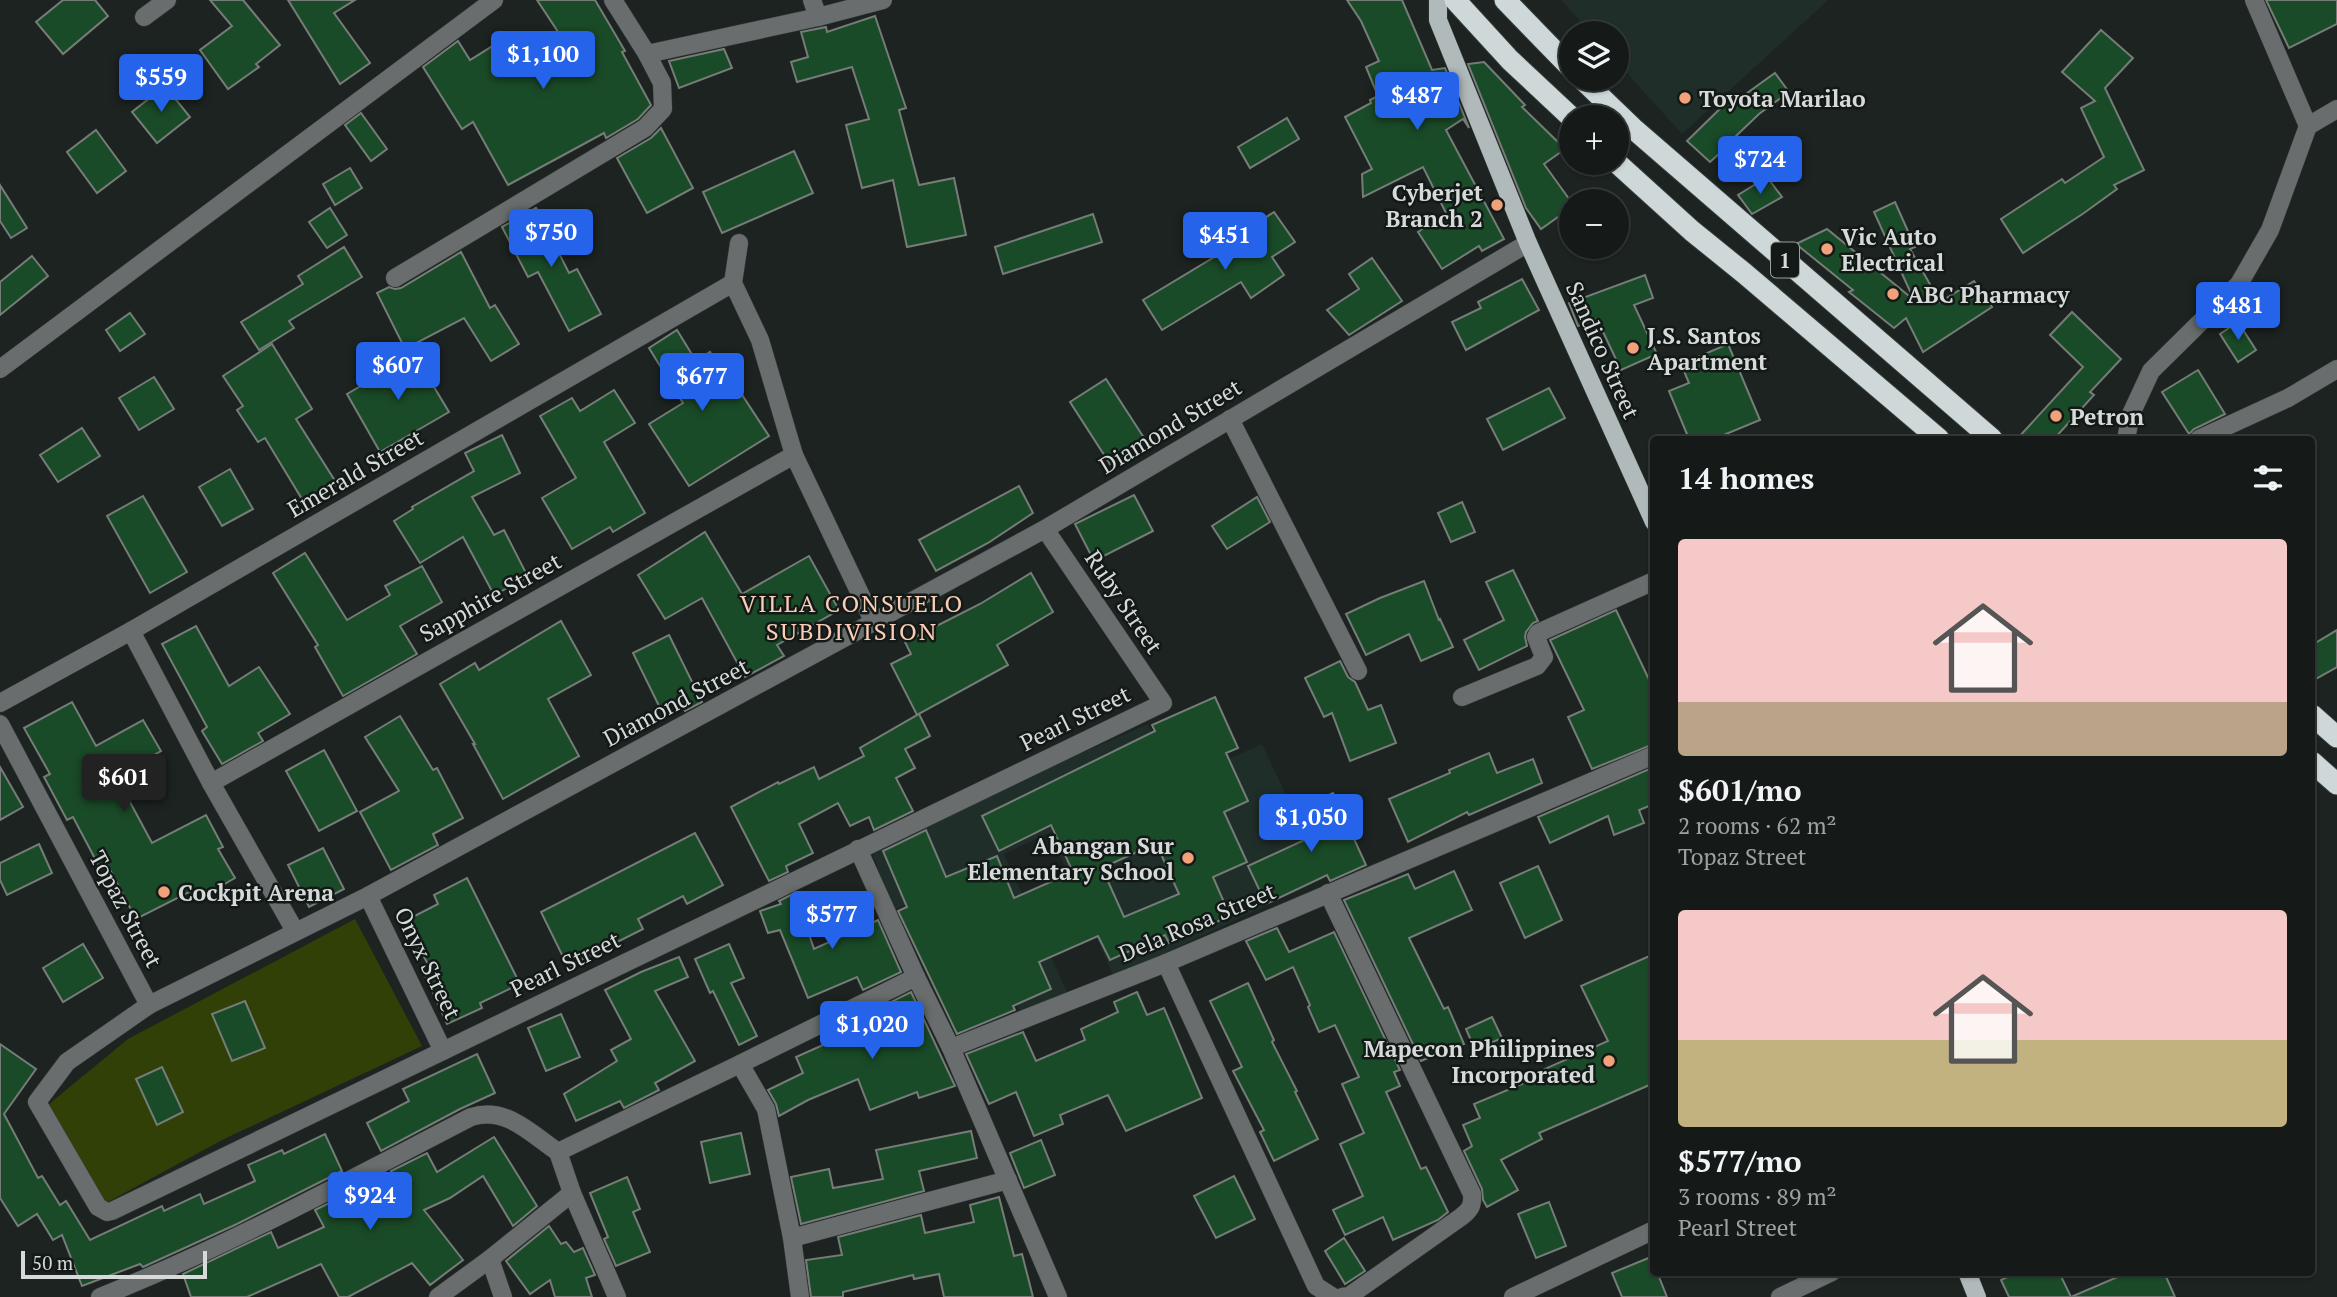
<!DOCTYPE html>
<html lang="en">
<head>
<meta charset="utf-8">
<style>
  :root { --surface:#151a19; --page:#222726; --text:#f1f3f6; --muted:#9da1a2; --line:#343838; --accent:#2563eb }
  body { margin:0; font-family:"PT Serif",serif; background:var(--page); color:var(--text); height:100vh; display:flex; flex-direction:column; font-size:26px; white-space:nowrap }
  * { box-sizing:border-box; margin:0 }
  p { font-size:23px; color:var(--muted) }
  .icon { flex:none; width:38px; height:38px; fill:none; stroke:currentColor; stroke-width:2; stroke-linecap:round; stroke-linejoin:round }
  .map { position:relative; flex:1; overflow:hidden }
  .panel { position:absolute; left:1650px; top:436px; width:665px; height:840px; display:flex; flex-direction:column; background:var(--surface); border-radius:7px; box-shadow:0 2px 5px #0004,0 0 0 2px var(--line) }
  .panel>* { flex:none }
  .controls { position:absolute; left:1559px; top:21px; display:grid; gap:14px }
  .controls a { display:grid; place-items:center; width:70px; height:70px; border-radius:50%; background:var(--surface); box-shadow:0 2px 5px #0004,0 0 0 2px var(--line); font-size:35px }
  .scale { position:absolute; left:21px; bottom:18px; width:186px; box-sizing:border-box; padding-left:7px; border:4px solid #d6dad9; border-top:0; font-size:19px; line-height:24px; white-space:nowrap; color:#d6dad9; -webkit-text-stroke:5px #131917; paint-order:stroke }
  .price { position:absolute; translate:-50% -60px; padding:0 16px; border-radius:7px; background:var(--accent); color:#fff; font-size:23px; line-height:46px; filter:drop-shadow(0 2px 4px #0008) }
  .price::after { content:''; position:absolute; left:50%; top:42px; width:21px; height:16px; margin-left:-10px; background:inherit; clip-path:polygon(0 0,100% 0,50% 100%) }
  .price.selected { background:#222; color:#fff }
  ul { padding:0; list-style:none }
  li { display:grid; align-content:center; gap:14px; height:371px; padding:0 28px }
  li span { display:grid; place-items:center; height:217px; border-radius:7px; color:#555 }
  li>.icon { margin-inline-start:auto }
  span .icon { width:126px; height:126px; fill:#fffc; stroke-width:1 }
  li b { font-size:30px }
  h2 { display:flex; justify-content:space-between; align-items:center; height:84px; padding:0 28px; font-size:30px }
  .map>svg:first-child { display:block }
</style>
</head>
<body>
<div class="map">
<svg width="2337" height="1297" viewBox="0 0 2337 1297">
  <rect width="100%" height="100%" fill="#1c2321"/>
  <g fill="#202e2a">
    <path d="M1561,0h267l-146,134 -65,-72v-29h-26z"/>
    <path d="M1148,724l24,51 -168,79 63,138 -47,20 -59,-131 -68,29 -23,-64z"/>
    <path d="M1262,744l63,134 -211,99 -62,-139z"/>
  </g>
  <path fill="#304007" d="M355,919l67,127 -198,93 -118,64 -63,-94 85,-70z"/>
  <g fill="#1a4b28" stroke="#767c77" stroke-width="2" fill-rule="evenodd">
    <path d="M63,0h32l13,16 -45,38 -27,-32z"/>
    <path d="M210,0h33l37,45 -24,19 3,3 -31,22 -28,-39 32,-24z"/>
    <path d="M288,0h67l-21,13 36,50 -30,21z"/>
    <path d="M537,0h58l30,51 -3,1 29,53 -13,14 -32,19 -2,-5 -96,52 -35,-63 -11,7 -39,-62 35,-26 12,19 40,-25 20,32 36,-23z"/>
    <path d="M1347,0h55l30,70 13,-2 24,60 -6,-9 -17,11 58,109 -22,12 -3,-5 -37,23 -24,-37 28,-19 -23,-46 -60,30 -1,-23 10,-5 -27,-52 26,-14 -1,-3 8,-4 -12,-29 13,-6 -18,-40z"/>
    <path d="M2266,0h71v24l-48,24z"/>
    <path d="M875,16l31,92 -7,2 20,75 35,-7 12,57 -59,12 -14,-67 -31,8 -16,-63 23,-6 -17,-52 -55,15 -6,-20 17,-5 -7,-25 25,-5 1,5z"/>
    <path d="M2101,30l32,28 -28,30 39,82 -30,15 3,4 -33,24 -61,40 -22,-34 61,-40 3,4 39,-26 -23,-49 14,-7 -33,-29z"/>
    <path d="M724,49l8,19 -53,20 -10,-27z"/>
    <path d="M1484,62l41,43 -3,2 43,42 -21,15 28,39v4l-31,22 -15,-21 -58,-144z"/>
    <path d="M1775,73l14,19 -30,22 -23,22 2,1 -28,25 -23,-21 45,-44 4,4z"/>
    <path d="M165,86l25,31 -33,26 -25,-31z"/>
    <path d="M361,113l26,36 -16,12 -26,-36z"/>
    <path d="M1287,118l12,21 -49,29 -12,-21z"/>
    <path d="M661,128l32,60 -46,25 -30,-55 34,-20z"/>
    <path d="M96,130l30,41 -29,22 -30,-41z"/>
    <path d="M794,151l19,42 -91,40 -19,-41z"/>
    <path d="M350,168l12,20 -27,17 -12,-21z"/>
    <path d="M1767,177l15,20 -30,17 -14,-19z"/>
    <path d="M0,185l27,43 -16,10 -11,-17z"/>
    <path d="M1895,202l20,45 -5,2 30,53 34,-21 18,26 -69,45 -17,-34 -12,10 -45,-36 4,-2 -57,-46 31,-15 87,71 -40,-88z"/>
    <path d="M330,208l17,27 -20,13 -18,-26z"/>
    <path d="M536,208l33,65 8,-4 24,45 -32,17 -31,-59 -10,5 -26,-50z"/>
    <path d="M1274,212l21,30 -23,15 12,18 -33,23 -10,-16 -79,48 -19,-30 78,-47 -3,-4z"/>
    <path d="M1093,214l9,28 -99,32 -8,-27z"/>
    <path d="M344,247l18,30 -73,44 5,7 -35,22 -18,-28 62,-38 -5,-8z"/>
    <path d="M461,252l29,56 5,-3 24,39 -28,17 -27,-43 -59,31 -28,-56 12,-6 6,2 6,-1z"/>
    <path d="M32,256l16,20 -48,39v-33z"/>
    <path d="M1372,258l30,43 -53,34 -22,-25 32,-21 -10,-15z"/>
    <path d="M1645,275l8,23 -19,7 23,49 -36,16 -24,-51 -19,7 -9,-23z"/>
    <path d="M1522,279l17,31 -73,40 -14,-28 29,-14 -3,-6z"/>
    <path d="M2072,312l49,47 -31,33 4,3 -40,44h-37l66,-72 -33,-32z"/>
    <path d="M130,313l15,21 -25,17 -14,-21z"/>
    <path d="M2238,322l18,28 -18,12 -18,-28z"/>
    <path d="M677,330l19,31 14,-9 19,31 4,-2 36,55 -80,50 -40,-62 34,-21 -34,-55z"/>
    <path d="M272,344l40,65 -16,10 41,65 -32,20 -40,-66 -7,4 -21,-32 6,-4 -20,-30z"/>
    <path d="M1728,344l32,76 -46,19h-25l-20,-48 20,-8 -8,-19z"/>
    <path d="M413,352l36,60 -69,40 -33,-58 34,-20 -1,-2z"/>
    <path d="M2198,370l27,44 -31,15 -5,5 -27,-42z"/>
    <path d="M154,377l20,32 -35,21 -20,-32z"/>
    <path d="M1106,379l40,62 -36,23 -40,-62z"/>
    <path d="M1549,388l16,30 -62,32 -16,-31z"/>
    <path d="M614,390l21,33 -31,19 41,71 -32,19 -3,-5 -38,22 -30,-51 34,-20 -36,-62 32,-18 8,13z"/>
    <path d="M82,428l18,28 -42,26 -18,-27z"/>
    <path d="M502,435l18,38 -48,24 22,38 10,-5 24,47 -34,18 -31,-58 -43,26 -26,-42 19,-12 -1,-2 62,-36 -9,-18z"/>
    <path d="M230,469l23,40 -31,17 -23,-39z"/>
    <path d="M1019,486l14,27 -45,30 -52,28 -17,-31z"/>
    <path d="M1134,495l19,36 -59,30 -19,-37z"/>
    <path d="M143,496l44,76 -37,21 -43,-77z"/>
    <path d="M1257,497l13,25 -43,27 -15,-23z"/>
    <path d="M1462,502l13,30 -24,10 -13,-29z"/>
    <path d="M705,532l37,62 67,-38 30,54 -62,35 7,11 -39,21 -43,-79 -37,21 -27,-44z"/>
    <path d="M305,553l42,67 43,-25 -5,-9 37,-20 20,36 -42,24 17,28 -74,42 -28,-49 3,-2 -45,-72z"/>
    <path d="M1513,570l25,51 -5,2 -7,9 -1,5 2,9 -48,24 -15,-30 40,-20 -18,-38z"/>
    <path d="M1031,573l22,39 -56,33 11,20 -91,50 -26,-51 20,-10 -6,-12 75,-38z"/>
    <path d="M1424,581l15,39 1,-1 13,28 -32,14 -12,-27 -43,21 -20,-41 34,-16z"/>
    <path d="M1616,610l38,80v54l-62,25 -24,-52 16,-7 -34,-70z"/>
    <path d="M561,621l30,54 -43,24 31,57 -76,43 -30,-55h2l-35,-60 35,-21 4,7z"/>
    <path d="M196,626l33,60 30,-19 31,47 -32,19 5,8 -41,23 -20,-33 5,-4 -45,-83z"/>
    <path d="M2337,630v37l-25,14v-36z"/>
    <path d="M669,635l33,67 -17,9 -6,-12 -19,9 -27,-55z"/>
    <path d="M1340,661l8,16 7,5 13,28 13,-5 15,38 -46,18 -18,-48 -8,4 -19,-39z"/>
    <path d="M1215,697l23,51 -12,5 22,48 -24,11 23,50 -34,15 17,39 -61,27 -4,-8 -55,25 -12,-24 -59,26 12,27 -38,17 2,4 -58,24 -59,-123 9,-4 -24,-56 43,-21 20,47 51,-21 17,42 59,-26 -22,-47 -52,26 -17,-35 173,-85 -3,-6zM1156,843l23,51 -55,23 -22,-49z"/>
    <path d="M72,702l24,44 47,-26 18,31 -45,25 36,67 54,-28 17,32 -5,2 17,29 -33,19 -5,-9 -61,31 -29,-55 -7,4 -27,-51 -6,3 -23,-43 6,-3 -26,-46z"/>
    <path d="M919,714l11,22 -25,13 10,19 -19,10 17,33 -39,19 -5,-13 -19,9 -12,-23 -39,21 14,29 -27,13 2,6 -19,9 -38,-74 47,-25 1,2 35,-17 5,12 45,-23 -4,-8z"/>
    <path d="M400,716l33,54 4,-2 26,50 -30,16 5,11 -47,25 -31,-58 39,-21 -34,-54z"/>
    <path d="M324,750l33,61 -38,20 -33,-60z"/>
    <path d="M1489,753l8,20 36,-14 9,24 -73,32 -2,-3 -59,30 -19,-43 61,-26 -1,-3z"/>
    <path d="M0,767l23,40 -23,13z"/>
    <path d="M1654,767v37l-15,6 5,13 -30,12 -6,-19 -58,27 -12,-26z"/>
    <path d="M1333,793l33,72 -36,16 -3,-6 -61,29 -18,-38 65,-30 -13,-28z"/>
    <path d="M695,833l28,52 -36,19 -4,-8 -45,23 5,10 -75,38 -27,-55z"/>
    <path d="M39,844l13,29 -45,22 -7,-15v-17z"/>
    <path d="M323,848l21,41 -35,18 -21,-42z"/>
    <path d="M1538,866l24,54 -37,18 -25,-55z"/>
    <path d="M1454,871l18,39 -63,28 35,71 4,-2 16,37 -43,17 -77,-161 64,-26 7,15z"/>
    <path d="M467,878l53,106 -40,19 2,5 -35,16 -23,-51 7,-3 -26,-49 33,-17 -4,-9z"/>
    <path d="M795,893l19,56 64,-29 23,52 -38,18 -6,-13 -49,21 -28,-68 -12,3 -8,-22 21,-7 -2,-3z"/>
    <path d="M1277,928l12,24 45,-20 66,138 -6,2 6,14 -14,6 35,77 5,-2 22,45 -10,8 -45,20 -10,-23 -38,18 -12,-25 30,-14 -23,-52 24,-11 -22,-49 17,-7 -24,-52 -16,7 -11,-25 2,-2 -17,-38 -27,13 -20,-39z"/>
    <path d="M83,944l20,34 -40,24 -20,-34z"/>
    <path d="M729,944l15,34 -13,5 26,53 -18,9 -26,-54 -3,2 -15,-34z"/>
    <path d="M1654,954v129l-115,50 3,6 -41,21 17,30 -31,17 -4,-7 -1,-11 -18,-38 8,-5 -9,-21 17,-7 -6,-14 48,-20 -2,-4 88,-39 -27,-55z"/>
    <path d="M679,957l9,20 -33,14 40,70 -40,22 4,7 -35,18 -4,-7 -44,20 -12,-27 53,-33 -6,-11 20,-11 -26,-49 36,-18z"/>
    <path d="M1248,983l26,57 -2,2 25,49 -2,1 23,47 -44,22 -14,-29 4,-2 -31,-59 9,-4 -32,-66z"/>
    <path d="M911,992l44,94 -36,12 -2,-6 -47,18 -12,-31 -50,21 -29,16 -3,-12 -8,-14 35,-17 -7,-16 45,-20 -3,-6 37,-16 -2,-4z"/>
    <path d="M1137,992l10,23 17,-7 38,90 -76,33 -18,-36 -48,20 3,9 -29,12 -18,-44 -27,12 -23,-50 57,-22 13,29 49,-21 -4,-11 37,-17 -4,-10z"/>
    <path d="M245,1001l20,47 -33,13 -20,-47z"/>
    <path d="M561,1014l19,43 -34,14 -18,-43z"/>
    <path d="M1492,1017l10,21 -27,12 -9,-21z"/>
    <path d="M0,1044l36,25 -32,45 34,64 4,-2 18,29 6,-4 24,39 72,-34 2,5 36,-17 4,10 51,-23 -7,-16 34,-15 2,4 41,-20 17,37 -105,53 -94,43 -3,-3 -58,22 -20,-51 -9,5 -16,-26 -19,12 -18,-28z"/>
    <path d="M477,1054l18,39 -35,16 -79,42 -14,-28 42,-22 -6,-12z"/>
    <path d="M162,1067l21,45 -26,13 -21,-46z"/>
    <path d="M971,1131l6,27 -58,13 5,20 -123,33 -10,-47 38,-8 4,19 50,-9 -7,-29z"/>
    <path d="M741,1133l9,41 -40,9 -9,-41z"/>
    <path d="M494,1137l43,69 -24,20 -30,-50 -33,22 -26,12 39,50 -33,25 -18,-22 -64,34h-9l-18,-33 -74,33h-56l-8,-23 88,-42 7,16 46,-21 -9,-17 36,-18 5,11 40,-21 -5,-11 36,-18 10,19z"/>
    <path d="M1041,1140l14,35 -31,13 -14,-35z"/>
    <path d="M1234,1176l21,43 -39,19 -22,-42z"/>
    <path d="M627,1177l13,32 -7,3 17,40 -34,14 -12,-27 4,-2 -18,-44z"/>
    <path d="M999,1197l15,59 8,-2 11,43h-89l-5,-23 -25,5 -1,-4 -70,17v5h-32l-5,-37 36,-5 -4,-18 83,-22 4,18 49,-11 -4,-17z"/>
    <path d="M1549,1202l17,44 -30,12 -18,-44z"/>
    <path d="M549,1226l12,18 5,-2 8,10 9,-4 12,27 -9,3 6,19h-37l-5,-17 -20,14 -24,-33z"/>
    <path d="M1344,1238l21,33 -20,13 -20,-33z"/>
    <path d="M1651,1257l3,15h3l10,25h-45l-10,-24z"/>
    <path d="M2018,1272h41l12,25h-62l-8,-17z"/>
    <path d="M2129,1272h35l11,25h-104z"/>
  </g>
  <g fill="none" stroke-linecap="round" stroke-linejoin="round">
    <defs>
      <g id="minor">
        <path d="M812,0l6,17"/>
        <path d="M2254,0l54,126"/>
        <path d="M144,17l23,-17"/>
        <path d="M647,54l171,-37 65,-17"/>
        <path d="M739,243l-6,40 27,57 34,115 80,168"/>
        <path d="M395,278l250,-150 18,-19 -1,-26 -15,-29 -34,-54"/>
        <path d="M0,369l494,-369"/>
        <path d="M1230,419l128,252"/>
        <path d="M2126,439l5,-25 20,-43 88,-87 31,-54 38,-104 29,-17"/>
        <path d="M2199,439l89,-41 49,-29"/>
        <path d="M1045,529l118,174 -1051,508 -5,1 -9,-5 -61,-105 30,-40 82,-57 219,-109 677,-367 483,-286"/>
        <path d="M131,631l80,152 84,148"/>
        <path d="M1462,697l75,-31 7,-9 -8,-20 2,-4 116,-52"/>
        <path d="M0,703l131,-72 602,-348"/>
        <path d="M0,724l149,281"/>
        <path d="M211,783l583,-328"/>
        <path d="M858,849l58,128"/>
        <path d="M1328,893l144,301c1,12 -2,16 -11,23l-112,79 -7,1"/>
        <path d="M368,896l75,155"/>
        <path d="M1166,963l150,323 17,11"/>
        <path d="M951,1048l215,-85 488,-208"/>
        <path d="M740,1064l26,45 26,129 8,59"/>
        <path d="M558,1152l14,41 45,104"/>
        <path d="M792,1238l216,-58"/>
        <path d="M490,1259l13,38"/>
        <path d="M100,1297c128,-51 249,-117 371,-180 35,-11 59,16 87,35l182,-88 176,-87 35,71 107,249"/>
        <path d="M438,1297l52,-38 82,-66"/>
        <path d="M1513,1297l141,-67"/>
        <path d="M1780,1297l52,-25"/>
      </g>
      <g id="major">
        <path d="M1438,0v20l90,223 126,279"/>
        <path d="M1967,1272l10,25"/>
      </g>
      <g id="highway">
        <path d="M1455,0l55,60 62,58"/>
        <path d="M1505,0l67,69"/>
        <path d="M1582,79l53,51 357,309"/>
        <path d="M1617,163l75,68 52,42 195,166"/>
        <path d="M2312,715l25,22"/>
        <path d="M2312,762l25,22"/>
      </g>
    </defs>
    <use href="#minor" stroke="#363d3b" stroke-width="19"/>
    <use href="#major" stroke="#363d3b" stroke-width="19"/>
    <use href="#highway" stroke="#363d3b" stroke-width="23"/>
    <use href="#minor" stroke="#696d6d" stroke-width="18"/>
    <use href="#major" stroke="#b1baba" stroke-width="18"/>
    <use href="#highway" stroke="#ced8d9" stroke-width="21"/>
  </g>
  <g fill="#f1a27b" stroke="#131917" stroke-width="2.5">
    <circle cx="1685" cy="98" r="7"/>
    <circle cx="1497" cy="205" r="7"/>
    <circle cx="1827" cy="249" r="7"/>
    <circle cx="1893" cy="294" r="7"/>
    <circle cx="1633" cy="348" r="7"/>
    <circle cx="2056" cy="416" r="7"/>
    <circle cx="1188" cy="858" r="7"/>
    <circle cx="164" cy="892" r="7"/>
    <circle cx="1609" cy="1061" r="7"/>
  </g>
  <g text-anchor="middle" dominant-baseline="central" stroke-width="5" stroke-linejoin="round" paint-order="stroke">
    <rect fill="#131917" stroke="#9ca09f" stroke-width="2" x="1771" y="242.5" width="28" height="35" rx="5"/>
    <g font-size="21" font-weight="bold" fill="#d6dad9">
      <text x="1785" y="260">1</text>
    </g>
    <g font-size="23" font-weight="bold" fill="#d6dad9" stroke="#131917" text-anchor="start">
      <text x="1699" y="98">Toyota Marilao</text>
      <text x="1483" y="192" text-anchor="end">Cyberjet<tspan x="1483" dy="26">Branch 2</tspan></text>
      <text x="1841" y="236">Vic Auto<tspan x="1841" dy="26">Electrical</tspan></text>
      <text x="1907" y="294">ABC Pharmacy</text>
      <text x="1647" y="335">J.S. Santos<tspan x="1647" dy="26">Apartment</tspan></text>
      <text x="2070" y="416">Petron</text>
      <text x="1174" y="845" text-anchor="end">Abangan Sur<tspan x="1174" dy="26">Elementary School</tspan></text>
      <text x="178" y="892">Cockpit Arena</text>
      <text x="1595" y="1048" text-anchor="end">Mapecon Philippines<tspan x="1595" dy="26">Incorporated</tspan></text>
    </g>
    <g font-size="23" fill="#d6dad9" stroke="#131917">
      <text transform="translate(1603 350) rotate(66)">Sandico Street</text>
      <text transform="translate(1170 426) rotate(-31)">Diamond Street</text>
      <text transform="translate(355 473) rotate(-30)">Emerald Street</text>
      <text transform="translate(490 597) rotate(-29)">Sapphire Street</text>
      <text transform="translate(1124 602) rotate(56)">Ruby Street</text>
      <text transform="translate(676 702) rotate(-28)">Diamond Street</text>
      <text transform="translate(1075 718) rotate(-26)">Pearl Street</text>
      <text transform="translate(126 909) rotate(62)">Topaz Street</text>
      <text transform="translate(1197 922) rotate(-23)">Dela Rosa Street</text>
      <text transform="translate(428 963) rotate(64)">Onyx Street</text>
      <text transform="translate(565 964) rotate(-26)">Pearl Street</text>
    </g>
    <g font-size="24" letter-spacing="2" fill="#fbcdb7" stroke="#131917">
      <text x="852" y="603">VILLA CONSUELO<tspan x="852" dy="28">SUBDIVISION</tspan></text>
    </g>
  </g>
</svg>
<div class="controls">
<a><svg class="icon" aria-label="layers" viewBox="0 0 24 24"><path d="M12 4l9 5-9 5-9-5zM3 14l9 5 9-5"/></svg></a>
<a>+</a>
<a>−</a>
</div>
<div class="scale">50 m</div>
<b class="price" style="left:543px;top:91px">$1,100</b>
<b class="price" style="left:161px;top:114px">$559</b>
<b class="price" style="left:1417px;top:132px">$487</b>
<b class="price" style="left:1760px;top:196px">$724</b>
<b class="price" style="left:551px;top:269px">$750</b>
<b class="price" style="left:1225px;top:272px">$451</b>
<b class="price" style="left:2238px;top:342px">$481</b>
<b class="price" style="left:398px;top:402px">$607</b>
<b class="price" style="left:702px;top:413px">$677</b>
<b class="price selected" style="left:124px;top:814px">$601</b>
<b class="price" style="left:1311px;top:854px">$1,050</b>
<b class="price" style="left:832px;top:951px">$577</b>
<b class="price" style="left:872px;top:1061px">$1,020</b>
<b class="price" style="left:370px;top:1232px">$924</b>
<section class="panel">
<h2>14 homes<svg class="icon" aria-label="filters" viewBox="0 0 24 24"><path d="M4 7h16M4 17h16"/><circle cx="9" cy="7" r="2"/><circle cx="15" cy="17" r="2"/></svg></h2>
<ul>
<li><span style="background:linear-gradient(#f6c9c9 75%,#b9a48a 0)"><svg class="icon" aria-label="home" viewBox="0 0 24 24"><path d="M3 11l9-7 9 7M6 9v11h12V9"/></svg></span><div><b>$601/mo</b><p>2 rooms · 62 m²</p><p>Topaz Street</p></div></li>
<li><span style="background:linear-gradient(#f6c9c9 60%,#c2b280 0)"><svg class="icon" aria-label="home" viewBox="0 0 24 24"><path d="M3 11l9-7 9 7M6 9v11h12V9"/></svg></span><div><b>$577/mo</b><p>3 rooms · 89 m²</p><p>Pearl Street</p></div></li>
</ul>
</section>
</div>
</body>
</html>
